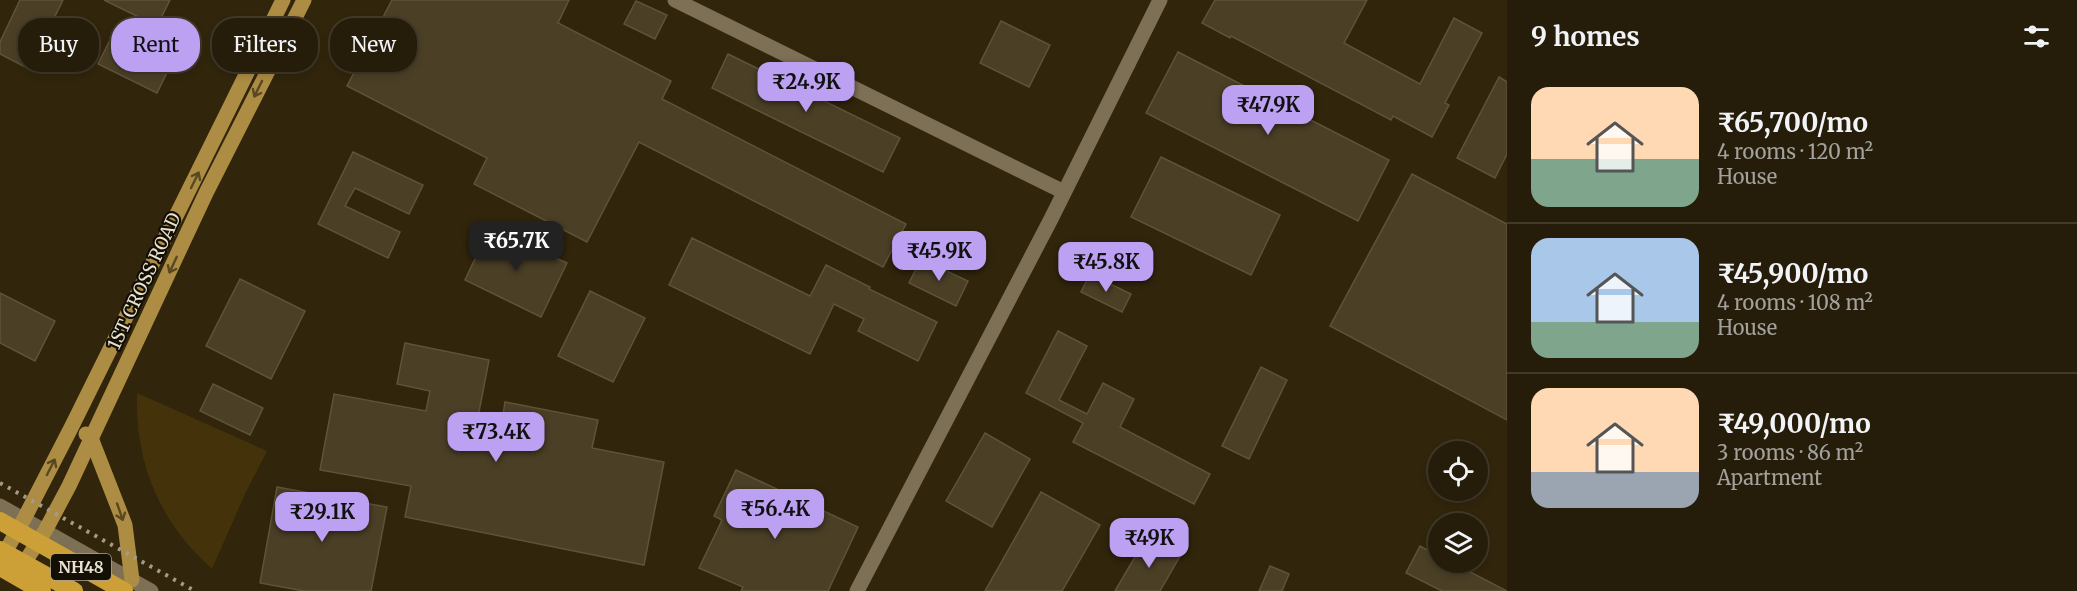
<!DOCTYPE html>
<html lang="en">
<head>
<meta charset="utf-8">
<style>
  :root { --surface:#251c09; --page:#2d2512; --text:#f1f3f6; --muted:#a3a19c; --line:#423a2a; --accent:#bca0f2 }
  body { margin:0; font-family:Merriweather,serif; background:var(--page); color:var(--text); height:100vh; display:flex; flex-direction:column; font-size:22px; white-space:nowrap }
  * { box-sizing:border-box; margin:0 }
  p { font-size:20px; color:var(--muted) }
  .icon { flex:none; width:33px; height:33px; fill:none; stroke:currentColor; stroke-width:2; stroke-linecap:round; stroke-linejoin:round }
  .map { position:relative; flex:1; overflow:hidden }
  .panel { display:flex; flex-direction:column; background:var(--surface); width:570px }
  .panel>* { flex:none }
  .hud { position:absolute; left:18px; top:18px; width:570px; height:54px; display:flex; gap:12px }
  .fabs { position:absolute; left:1428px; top:441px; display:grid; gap:12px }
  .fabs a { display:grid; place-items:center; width:60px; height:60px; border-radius:50%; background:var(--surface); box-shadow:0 3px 9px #0003,0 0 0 2px var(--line); font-size:30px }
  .price { position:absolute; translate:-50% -51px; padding:0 14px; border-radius:12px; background:var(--accent); color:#111; font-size:20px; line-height:39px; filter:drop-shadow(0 2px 3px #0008) }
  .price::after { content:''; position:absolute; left:50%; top:36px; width:18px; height:14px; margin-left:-9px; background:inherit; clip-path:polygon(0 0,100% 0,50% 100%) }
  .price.current { background:#222; color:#fff }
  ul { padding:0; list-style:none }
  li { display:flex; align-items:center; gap:18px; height:150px; padding:0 24px }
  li+li { border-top:2px solid var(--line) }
  li span { display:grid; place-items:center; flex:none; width:168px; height:120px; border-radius:18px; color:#555 }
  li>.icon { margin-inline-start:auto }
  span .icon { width:72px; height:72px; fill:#fffc; stroke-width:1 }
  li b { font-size:26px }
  h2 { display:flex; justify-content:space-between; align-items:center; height:72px; padding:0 24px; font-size:26px }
  .chip { padding:0 21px; border-radius:24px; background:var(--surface); box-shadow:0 3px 9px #0003,0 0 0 2px var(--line); font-size:21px; line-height:54px }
  .chip.current { background:var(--accent); color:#111 }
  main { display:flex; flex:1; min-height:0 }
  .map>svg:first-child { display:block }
</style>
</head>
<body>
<main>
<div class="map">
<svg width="1507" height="591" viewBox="0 0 1507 591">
  <rect width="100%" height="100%" fill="#31250c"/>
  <path fill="#44330a" d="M137,393l130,58 -22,43 -33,75c-53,-48 -77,-105 -75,-176z"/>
  <g fill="#4b3f26" stroke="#605339" stroke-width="1.5">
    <path d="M20,0h43l-34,69 -29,-15v-12z"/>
    <path d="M104,0h66l-13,26z"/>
    <path d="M392,0h177l-11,23 113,58 -9,18 244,125 -23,43 -244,-125 -52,100 -113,-58 13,-26 -140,-72z"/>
    <path d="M1215,0h152l-23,43 76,41 34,-66 28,15 -37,70 4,2 -17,32 -39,-21 -2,4 -160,-84 -1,2 -28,-15z"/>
    <path d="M636,1l31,14 -12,24 -31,-15z"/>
    <path d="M1001,21l49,24 -21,42 -49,-24z"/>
    <path d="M114,32l59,28 -16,33 -59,-29z"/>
    <path d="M1178,52l211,108 -31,61 -212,-108z"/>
    <path d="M728,54l172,84 -17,34 -171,-84z"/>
    <path d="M1499,77l8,5v72l-12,24 -38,-20z"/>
    <path d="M353,152l70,33 -14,29 -54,-26 -10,18 55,26 -12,26 -70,-34z"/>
    <path d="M1161,157l119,58 -29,60 -120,-58z"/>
    <path d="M1412,174l95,50v196l-177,-94z"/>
    <path d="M489,229l78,34 -26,54 -76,-37z"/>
    <path d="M692,238l118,58 16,-31 44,22 -1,2 68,33 -19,39 -60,-30 6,-12 -30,-15 -24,50 -141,-69z"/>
    <path d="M921,259l47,22 -12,25 -47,-23z"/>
    <path d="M1090,274l41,20 -9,18 -41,-20z"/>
    <path d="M240,279l65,32 -34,68 -65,-33z"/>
    <path d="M590,291l55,27 -32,64 -55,-26z"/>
    <path d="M0,293l55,28 -20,40 -35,-18z"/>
    <path d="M1058,331l29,15 -28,54 28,14 16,-31 31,16 -14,28 90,47 -16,30 -121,-62 10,-19 -57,-30z"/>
    <path d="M405,343l84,17 -11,57 24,4 3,-19 93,18 -6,28 72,14 -20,103 -239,-48 6,-31 -91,-16 14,-76 92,17 4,-20 -33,-7z"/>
    <path d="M1261,367l26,13 -38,79 -27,-13z"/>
    <path d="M213,384l50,24 -13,27 -50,-24z"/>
    <path d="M985,433l45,26 -38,68 -46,-26z"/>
    <path d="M736,470l122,57 -30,64h-87l2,-4 -44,-19 23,-48 -8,-4z"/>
    <path d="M277,487l110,20 -16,84h-67l-44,-8z"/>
    <path d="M1041,492l59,33 -38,66h-77z"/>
    <path d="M1146,538l34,18 -20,35h-45z"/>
    <path d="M1420,546l18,10v6h13l56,29h-65l-36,-18z"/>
    <path d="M1270,566l19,8 -7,17h-23z"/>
  </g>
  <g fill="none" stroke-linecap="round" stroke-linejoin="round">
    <g stroke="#7d7055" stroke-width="15">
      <path d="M675,0l389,192"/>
      <path d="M0,506l151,85"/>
      <path d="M857,591l194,-372 109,-219"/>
    </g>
    <g stroke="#ad8d43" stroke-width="15">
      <path d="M86,434l5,4 34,87 7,55"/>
      <path d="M0,561l24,-42 48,-93 211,-426"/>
      <path d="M19,571l26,-40 24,-45 137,-293 98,-193"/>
    </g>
    <g stroke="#cda037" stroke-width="18">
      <path d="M0,521l124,70"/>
      <path d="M0,550l74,41"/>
      <path d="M0,567l42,24"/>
    </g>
    <path stroke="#a49c89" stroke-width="4" stroke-dasharray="3 6" stroke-linecap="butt" d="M0,483l195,108"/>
  </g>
  <defs><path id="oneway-shaft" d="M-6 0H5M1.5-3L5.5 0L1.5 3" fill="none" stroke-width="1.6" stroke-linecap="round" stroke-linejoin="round" transform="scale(1.5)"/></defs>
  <g stroke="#594821">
    <use href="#oneway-shaft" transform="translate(258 89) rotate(116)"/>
    <use href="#oneway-shaft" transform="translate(195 180) rotate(-64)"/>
    <use href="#oneway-shaft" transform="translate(173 265) rotate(115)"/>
    <use href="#oneway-shaft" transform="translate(51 467) rotate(-63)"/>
    <use href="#oneway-shaft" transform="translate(120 512) rotate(71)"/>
  </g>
  <g text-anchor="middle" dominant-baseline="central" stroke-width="4.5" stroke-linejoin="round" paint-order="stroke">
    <rect fill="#140f05" stroke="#a9a395" stroke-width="1.5" x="51" y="554" width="60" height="26" rx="4.5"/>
    <g font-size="16" font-weight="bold" fill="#e9e2d3">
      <text x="81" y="567">NH48</text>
    </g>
    <g font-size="18" fill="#e9e2d3" stroke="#140f05">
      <text transform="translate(144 281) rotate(-65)">1ST CROSS ROAD</text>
    </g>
  </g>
</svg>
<div class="fabs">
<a><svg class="icon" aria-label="locate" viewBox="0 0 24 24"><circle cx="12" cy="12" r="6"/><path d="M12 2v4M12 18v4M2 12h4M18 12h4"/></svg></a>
<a><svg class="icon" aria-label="layers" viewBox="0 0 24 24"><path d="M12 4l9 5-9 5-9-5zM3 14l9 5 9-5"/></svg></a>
</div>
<b class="price" style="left:806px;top:113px">₹24.9K</b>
<b class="price" style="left:1268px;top:136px">₹47.9K</b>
<b class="price current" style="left:516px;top:272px">₹65.7K</b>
<b class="price" style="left:939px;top:282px">₹45.9K</b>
<b class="price" style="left:1106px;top:293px">₹45.8K</b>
<b class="price" style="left:496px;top:463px">₹73.4K</b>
<b class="price" style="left:775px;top:540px">₹56.4K</b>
<b class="price" style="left:322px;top:543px">₹29.1K</b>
<b class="price" style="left:1149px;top:569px">₹49K</b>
<div class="hud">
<a class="chip">Buy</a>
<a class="chip current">Rent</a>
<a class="chip">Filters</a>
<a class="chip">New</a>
</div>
</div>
<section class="panel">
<h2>9 homes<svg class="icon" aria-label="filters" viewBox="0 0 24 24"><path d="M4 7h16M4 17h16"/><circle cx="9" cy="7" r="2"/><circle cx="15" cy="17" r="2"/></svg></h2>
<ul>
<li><span style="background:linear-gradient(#ffd9b3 60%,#7fa58c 0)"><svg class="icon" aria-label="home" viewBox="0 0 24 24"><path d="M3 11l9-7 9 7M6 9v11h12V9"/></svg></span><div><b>₹65,700/mo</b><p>4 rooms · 120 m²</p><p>House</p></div></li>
<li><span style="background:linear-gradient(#a9c7e8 70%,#7fa58c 0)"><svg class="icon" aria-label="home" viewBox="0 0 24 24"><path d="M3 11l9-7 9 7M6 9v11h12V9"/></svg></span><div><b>₹45,900/mo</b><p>4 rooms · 108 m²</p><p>House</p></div></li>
<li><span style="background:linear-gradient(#ffd9b3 70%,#9aa5b1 0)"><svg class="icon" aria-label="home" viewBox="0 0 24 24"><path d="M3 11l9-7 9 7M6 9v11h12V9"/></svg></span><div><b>₹49,000/mo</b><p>3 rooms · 86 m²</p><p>Apartment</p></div></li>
</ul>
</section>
</main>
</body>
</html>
